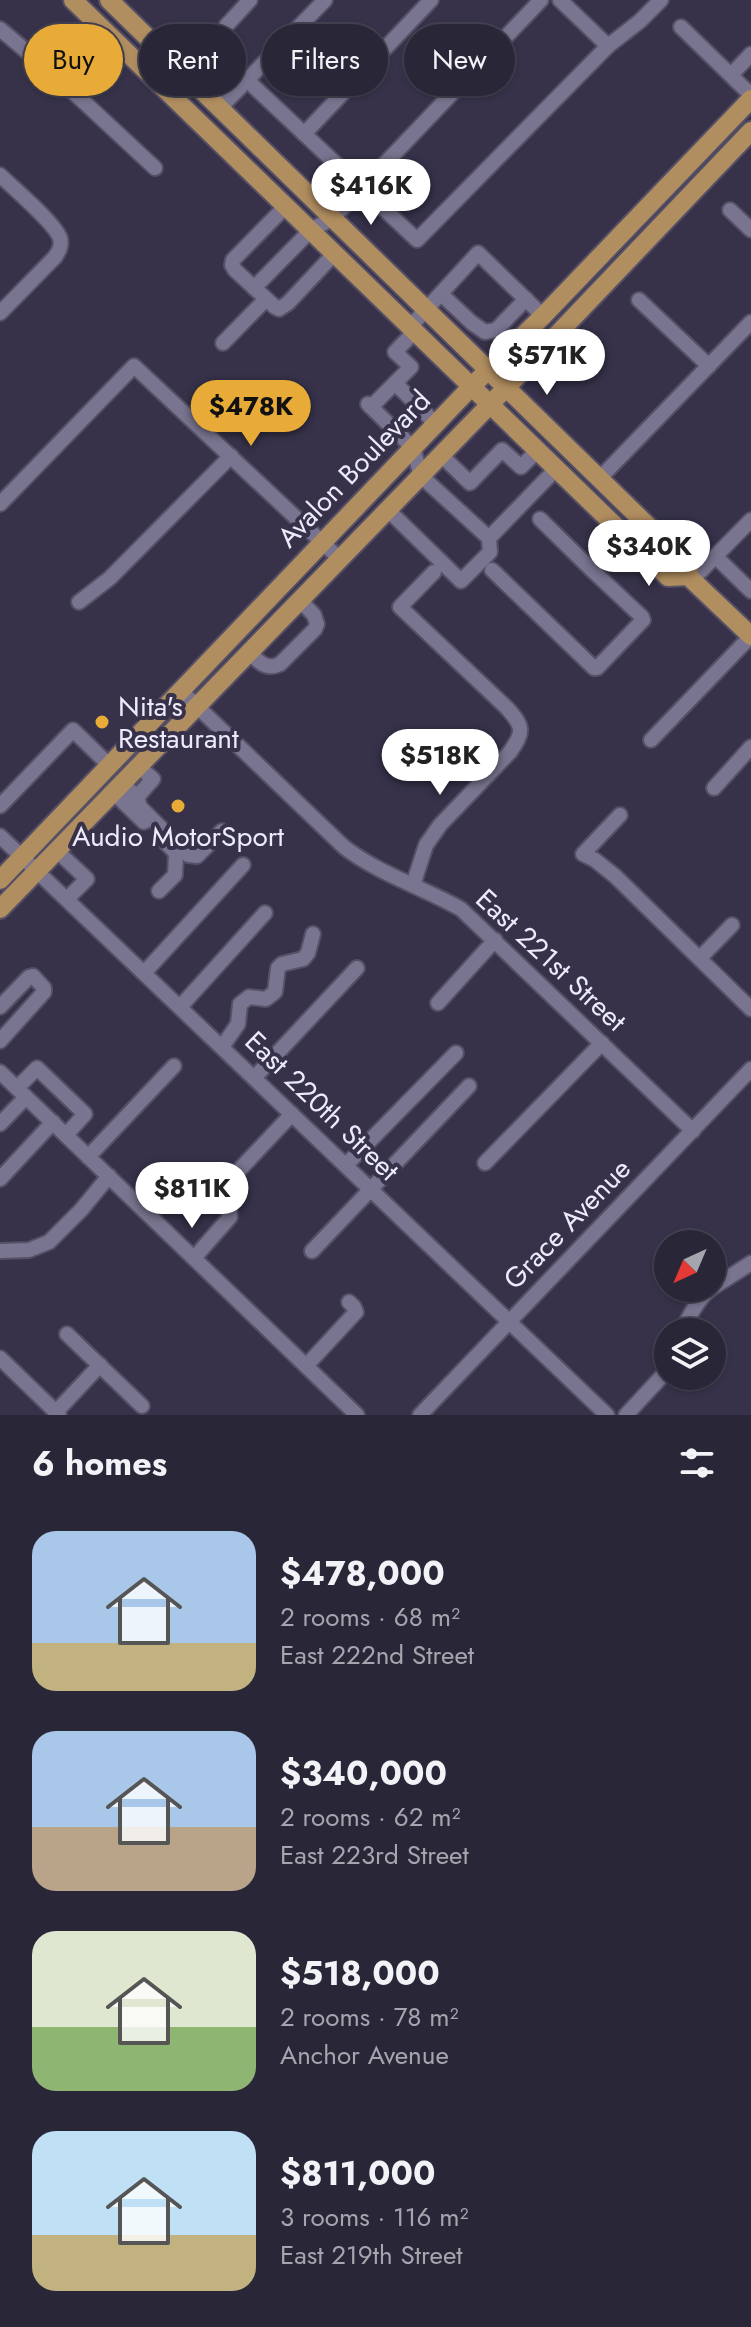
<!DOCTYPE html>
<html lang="en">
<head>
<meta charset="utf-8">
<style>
  :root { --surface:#292638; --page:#312e40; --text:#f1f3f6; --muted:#a5a5ae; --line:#454353; --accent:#e9ab38 }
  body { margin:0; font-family:Jost,sans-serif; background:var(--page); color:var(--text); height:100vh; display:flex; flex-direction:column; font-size:30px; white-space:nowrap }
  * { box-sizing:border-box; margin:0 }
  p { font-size:26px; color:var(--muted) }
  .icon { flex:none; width:44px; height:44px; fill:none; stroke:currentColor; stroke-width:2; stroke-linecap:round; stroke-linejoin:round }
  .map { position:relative; height:1415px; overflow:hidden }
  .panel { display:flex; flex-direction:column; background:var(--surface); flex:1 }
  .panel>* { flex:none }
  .banner { position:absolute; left:24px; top:24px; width:704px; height:72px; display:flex; gap:16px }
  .needle { width:52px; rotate:224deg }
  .buttons { position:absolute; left:654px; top:1230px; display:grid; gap:16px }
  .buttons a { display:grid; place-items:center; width:72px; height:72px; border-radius:50%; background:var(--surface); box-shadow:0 2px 6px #0004,0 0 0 2px var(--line); font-size:40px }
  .price { position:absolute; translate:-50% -68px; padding:0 18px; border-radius:28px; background:#fff; color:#222; font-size:26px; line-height:52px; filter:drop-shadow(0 2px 4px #0008) }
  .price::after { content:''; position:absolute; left:50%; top:48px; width:24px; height:18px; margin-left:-12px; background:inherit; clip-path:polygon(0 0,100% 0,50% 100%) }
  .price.selected { background:var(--accent); color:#111 }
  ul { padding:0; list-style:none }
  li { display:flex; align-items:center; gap:24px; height:200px; padding:0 32px }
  li span { display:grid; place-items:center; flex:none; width:224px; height:160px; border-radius:24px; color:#555 }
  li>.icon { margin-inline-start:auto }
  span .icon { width:96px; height:96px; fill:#fffc; stroke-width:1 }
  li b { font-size:34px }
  h2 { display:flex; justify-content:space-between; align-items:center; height:96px; padding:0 32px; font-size:34px }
  .pill { padding:0 28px; border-radius:36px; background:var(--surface); box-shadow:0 2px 6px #0004,0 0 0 2px var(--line); font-size:28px; line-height:72px }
  .pill.selected { background:var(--accent); color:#111 }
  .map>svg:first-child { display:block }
</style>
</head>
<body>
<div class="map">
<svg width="751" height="1415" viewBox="0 0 751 1415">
  <rect width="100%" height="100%" fill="#37324a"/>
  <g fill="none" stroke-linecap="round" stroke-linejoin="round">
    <defs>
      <g id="minor">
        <path d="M226,26l24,-26"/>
        <path d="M681,27l70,68"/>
        <path d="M0,29l55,46 100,93"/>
        <path d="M608,46l32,-25 21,-21"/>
        <path d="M731,75l20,-21"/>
        <path d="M248,81l169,159 191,-194 -48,-46"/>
        <path d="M220,108l105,-108"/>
        <path d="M304,134l127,-134"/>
        <path d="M0,175c13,13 55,48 60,63 2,8 -1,13 -5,19l-55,56"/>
        <path d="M286,206l-53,54 -1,5 3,5 40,37 4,2 9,-6 47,-50"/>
        <path d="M730,210l21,20"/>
        <path d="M254,288l57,-58 22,-12 208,-218"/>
        <path d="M441,294l31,29 13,9 11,-2 30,-31"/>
        <path d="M639,300l70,66"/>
        <path d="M410,327l68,-74 65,63"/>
        <path d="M223,343l43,-44"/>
        <path d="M395,383l41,41"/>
        <path d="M368,404l45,44 8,28 68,62"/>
        <path d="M371,407l40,-40 -16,-15 20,-21"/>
        <path d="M441,455l29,28 32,-33 19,17 17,-17"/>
        <path d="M600,478l151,-156"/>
        <path d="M0,504l134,-138 206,193"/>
        <path d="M388,510l73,71 29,-29 -1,-14 67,-69"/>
        <path d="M540,519l52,51 34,-35"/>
        <path d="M716,557l35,34"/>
        <path d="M492,570l102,98h3l46,-48 -1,-3 -50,-47"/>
        <path d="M692,580l59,-60"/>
        <path d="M79,602l31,-24 121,-122"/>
        <path d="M249,652c9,9 17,19 31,12l35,-35 2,-5 -3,-9 -15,-16"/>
        <path d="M180,690l164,157c35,27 78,40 117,62l232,222"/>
        <path d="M651,740l100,-104"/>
        <path d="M122,783l15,14 3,10 48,48 9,1 25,-25"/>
        <path d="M714,788l37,-41"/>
        <path d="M113,792l31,30"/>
        <path d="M137,797l16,-18 -15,-13"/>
        <path d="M0,806l73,-76 36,35"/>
        <path d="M620,815l-37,39 12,6 20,16 136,133"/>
        <path d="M0,836l607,579"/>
        <path d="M56,850l31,29 -20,20"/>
        <path d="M413,885l13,-40 14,-20 70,-73c14,-20 14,-25 -3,-44l-107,-101 34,-35"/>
        <path d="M159,891l16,-16 1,-22 -11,-11"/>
        <path d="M700,958l32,-33"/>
        <path d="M144,973l99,-108"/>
        <path d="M438,1003l57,-63"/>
        <path d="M0,1007l29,-30 4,-1 11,12v4l-44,49"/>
        <path d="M180,1007l85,-94"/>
        <path d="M222,1047l16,-23 2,-20 9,-7 17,2 9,-7 3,-24 4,-4 21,-5 5,-6 5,-19"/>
        <path d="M0,1072l357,343"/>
        <path d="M254,1078l103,-110"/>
        <path d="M17,1088l20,-20 48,46 -19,21"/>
        <path d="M0,1124l26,-27"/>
        <path d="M88,1157l86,-91"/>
        <path d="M485,1163l117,-120"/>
        <path d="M346,1165l110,-112"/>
        <path d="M0,1179l53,-57"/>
        <path d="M0,1251l29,-1 20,-8 32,-32 28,-34"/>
        <path d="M312,1251l157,-165"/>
        <path d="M194,1258l36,-41 -3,-34 65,-69"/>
        <path d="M712,1288l39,-25"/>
        <path d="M682,1332c7,-16 16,-34 30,-44"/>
        <path d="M67,1334l75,72"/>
        <path d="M0,1358l59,57"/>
        <path d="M306,1366l50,-54 -2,-5 -5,-5"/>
        <path d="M56,1412l44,-47"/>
        <path d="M420,1415l331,-346"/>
        <path d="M626,1415l39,-42 3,-8"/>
      </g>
      <g id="major">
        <path d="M73,0l595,577 20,-1 63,60"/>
        <path d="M109,0l580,566 -1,10"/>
        <path d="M0,880l472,-494 71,-70 208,-217"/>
        <path d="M0,909l507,-522 244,-256"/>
      </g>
    </defs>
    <use href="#minor" stroke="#555065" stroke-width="18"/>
    <use href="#major" stroke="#555065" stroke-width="22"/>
    <use href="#minor" stroke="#79748f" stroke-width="14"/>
    <use href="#major" stroke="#b18e60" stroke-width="18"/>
  </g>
  <g fill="#e9ab38" stroke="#37324a" stroke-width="3">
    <circle cx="102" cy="722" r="8"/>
    <circle cx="178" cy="806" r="8"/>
  </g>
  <g text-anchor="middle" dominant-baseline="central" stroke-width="8" stroke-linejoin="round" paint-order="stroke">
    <g font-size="28" fill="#edeafa" stroke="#37324a">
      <text transform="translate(354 469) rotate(-46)">Avalon Boulevard</text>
      <text transform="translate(551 960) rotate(43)">East 221st Street</text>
      <text transform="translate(322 1106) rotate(44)">East 220th Street</text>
      <text transform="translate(567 1224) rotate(-46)">Grace Avenue</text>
    </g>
    <g font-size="28" fill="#edeafa" stroke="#37324a" text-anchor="start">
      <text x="118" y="706">Nita's<tspan x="118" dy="32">Restaurant</tspan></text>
      <text x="178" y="836" text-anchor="middle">Audio MotorSport</text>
    </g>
  </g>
</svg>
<div class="buttons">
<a><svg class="needle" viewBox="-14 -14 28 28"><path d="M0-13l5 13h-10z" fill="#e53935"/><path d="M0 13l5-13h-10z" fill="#a5a5ae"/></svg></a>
<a><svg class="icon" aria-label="layers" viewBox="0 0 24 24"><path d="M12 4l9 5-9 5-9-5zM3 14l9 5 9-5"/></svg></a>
</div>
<b class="price" style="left:371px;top:227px">$416K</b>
<b class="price" style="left:547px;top:397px">$571K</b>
<b class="price selected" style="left:251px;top:448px">$478K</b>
<b class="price" style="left:649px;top:588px">$340K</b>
<b class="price" style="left:440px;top:797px">$518K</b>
<b class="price" style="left:192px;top:1230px">$811K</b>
<div class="banner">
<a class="pill selected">Buy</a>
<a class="pill">Rent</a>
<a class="pill">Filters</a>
<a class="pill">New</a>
</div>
</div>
<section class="panel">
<h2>6 homes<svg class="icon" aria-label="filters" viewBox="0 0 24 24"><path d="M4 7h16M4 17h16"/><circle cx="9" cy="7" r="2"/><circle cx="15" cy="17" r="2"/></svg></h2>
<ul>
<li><span style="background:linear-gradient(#a9c7e8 70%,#c2b280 0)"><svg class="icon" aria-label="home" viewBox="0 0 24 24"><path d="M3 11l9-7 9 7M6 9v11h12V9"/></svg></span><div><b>$478,000</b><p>2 rooms · 68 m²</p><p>East 222nd Street</p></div></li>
<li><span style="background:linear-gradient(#a9c7e8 60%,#b9a48a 0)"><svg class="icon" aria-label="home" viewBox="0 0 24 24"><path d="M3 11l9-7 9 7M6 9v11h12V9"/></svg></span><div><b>$340,000</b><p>2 rooms · 62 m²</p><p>East 223rd Street</p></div></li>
<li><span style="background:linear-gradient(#dfe7d0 60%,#8fb573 0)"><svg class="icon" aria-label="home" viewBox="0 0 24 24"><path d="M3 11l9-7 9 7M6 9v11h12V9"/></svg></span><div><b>$518,000</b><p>2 rooms · 78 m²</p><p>Anchor Avenue</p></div></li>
<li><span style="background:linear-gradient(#bfe0f5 65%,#c2b280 0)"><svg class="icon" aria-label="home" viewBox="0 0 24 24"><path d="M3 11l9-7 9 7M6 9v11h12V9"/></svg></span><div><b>$811,000</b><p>3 rooms · 116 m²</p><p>East 219th Street</p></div></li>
</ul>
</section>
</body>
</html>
